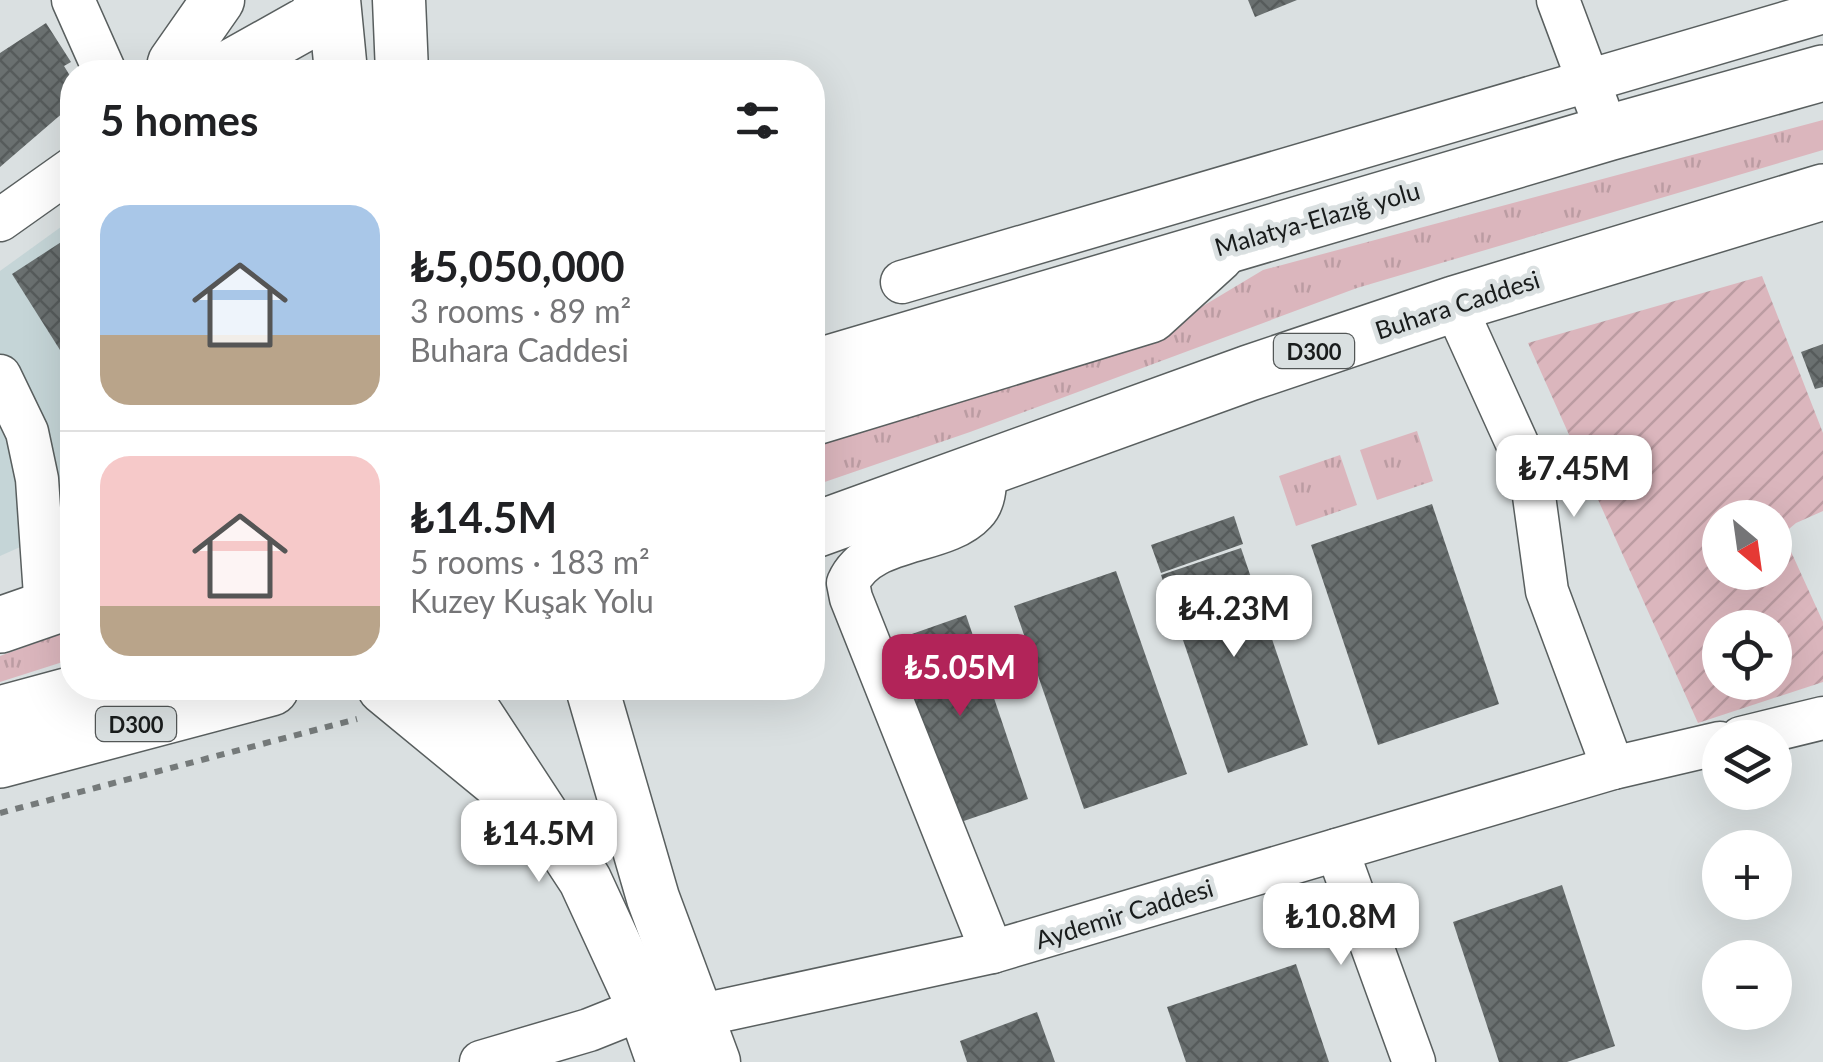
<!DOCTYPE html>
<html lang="en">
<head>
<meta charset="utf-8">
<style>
  :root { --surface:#fff; --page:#f6f6f6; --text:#202124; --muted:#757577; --line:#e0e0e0; --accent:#b22459 }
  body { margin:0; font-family:Lato,sans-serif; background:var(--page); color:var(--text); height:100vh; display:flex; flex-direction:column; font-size:38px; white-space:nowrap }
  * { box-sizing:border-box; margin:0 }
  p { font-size:32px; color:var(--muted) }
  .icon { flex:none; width:55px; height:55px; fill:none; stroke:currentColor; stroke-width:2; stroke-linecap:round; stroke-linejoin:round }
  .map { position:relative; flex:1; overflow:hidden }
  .side { position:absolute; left:60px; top:60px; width:765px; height:640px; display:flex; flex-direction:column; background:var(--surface); border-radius:40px; box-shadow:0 10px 40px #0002 }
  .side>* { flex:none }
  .needle { width:65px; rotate:151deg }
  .fabs { position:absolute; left:1702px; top:500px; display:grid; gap:20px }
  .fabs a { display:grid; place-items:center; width:90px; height:90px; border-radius:50%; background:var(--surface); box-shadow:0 10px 40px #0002; font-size:50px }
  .price { position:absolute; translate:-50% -85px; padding:0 22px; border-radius:20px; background:#fff; color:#222; font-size:32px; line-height:65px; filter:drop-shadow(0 2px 5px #0008) }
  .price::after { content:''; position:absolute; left:50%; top:60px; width:30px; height:22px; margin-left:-15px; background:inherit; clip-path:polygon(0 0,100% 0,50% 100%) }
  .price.selected { background:var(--accent); color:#fff }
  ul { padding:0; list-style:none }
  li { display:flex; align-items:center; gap:30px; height:250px; padding:0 40px }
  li+li { border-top:2px solid var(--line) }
  li span { display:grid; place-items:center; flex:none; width:280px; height:200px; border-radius:30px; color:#555 }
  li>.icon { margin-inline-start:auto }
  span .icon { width:120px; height:120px; fill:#fffc; stroke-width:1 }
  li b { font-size:42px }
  h2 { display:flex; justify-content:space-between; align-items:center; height:120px; padding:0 40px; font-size:42px }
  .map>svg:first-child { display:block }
</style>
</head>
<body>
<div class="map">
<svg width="1823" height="1062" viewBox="0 0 1823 1062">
  <defs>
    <pattern id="grass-tufts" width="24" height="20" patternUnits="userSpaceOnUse" patternTransform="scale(2.5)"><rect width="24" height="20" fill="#dbb6bd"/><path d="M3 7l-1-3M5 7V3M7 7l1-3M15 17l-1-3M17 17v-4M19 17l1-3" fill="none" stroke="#bb9ca2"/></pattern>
    <pattern id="garden-furrows" width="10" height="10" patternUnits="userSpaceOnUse" patternTransform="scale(2.5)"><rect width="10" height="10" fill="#dbb6bd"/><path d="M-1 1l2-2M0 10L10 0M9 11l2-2" fill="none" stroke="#bb9ca2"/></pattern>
    <pattern id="building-cross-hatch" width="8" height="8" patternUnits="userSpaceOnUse" patternTransform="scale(2.5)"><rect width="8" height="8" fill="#6a7070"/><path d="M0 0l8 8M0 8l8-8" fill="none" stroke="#565b5b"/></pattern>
  </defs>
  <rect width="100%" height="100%" fill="#dae0e1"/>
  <path fill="#c5d5d7" d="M72,219v305l-72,32v-285z"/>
  <g fill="url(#grass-tufts)">
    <path d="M1823,120v30l-466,138 -387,144 -157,54 -1,-46 351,-110 100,-60z"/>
    <path d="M1417,431l16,50 -56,19 -17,-50z"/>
    <path d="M1340,455l17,50 -61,21 -17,-50z"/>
    <path d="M72,630v29l-72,23v-26z"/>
  </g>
  <path fill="url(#garden-furrows)" fill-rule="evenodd" d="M1762,276l61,157v78l-27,12 -13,11 40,88v60l-125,41 -170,-380zM1720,518h55v54h-55zM1720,628h55v54h-55z"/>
  <g fill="url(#building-cross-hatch)">
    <path d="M1248,0h49l-42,17z"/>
    <path d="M46,23l25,39 -7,4 8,13v26l-72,62v-114z"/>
    <path d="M72,235v134l-60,-95z"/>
    <path d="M1823,344v43l-8,2 -14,-37z"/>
    <path d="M1432,504l67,200 -121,41 -67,-200z"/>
    <path d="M1234,516l9,28 -82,29 -10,-28z"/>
    <path d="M1241,548l67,197 -80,28 -67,-198z"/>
    <path d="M1116,571l71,203 -103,35 -70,-203z"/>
    <path d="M966,615l62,184 -73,25 -63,-183z"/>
    <path d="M1562,885l53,161 -48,16h-68l-46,-140z"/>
    <path d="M1296,964l33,98h-143l-19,-55z"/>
    <path d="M1037,1012l18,50h-88l-7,-21z"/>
  </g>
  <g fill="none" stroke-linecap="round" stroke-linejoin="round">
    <defs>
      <g id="minor">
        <path d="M73,0l32,72"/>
        <path d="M1558,0l40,107"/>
        <path d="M0,220l72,-51"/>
        <path d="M902,282l921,-270"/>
        <path d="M1454,304l77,170 16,117 66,177"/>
        <path d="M0,376l27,56 10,47 9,131"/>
        <path d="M986,467c-1,14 0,34 -11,45 -31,34 -106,23 -127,71l3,15 141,354"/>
        <path d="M1741,738l82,-20"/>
        <path d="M1337,850l77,212"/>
        <path d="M481,1062l108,-32 55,-22 53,8 295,-64 621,-184 107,-25"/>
      </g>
      <g id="major">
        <path d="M334,0l7,72"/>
        <path d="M399,0l3,72"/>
        <path d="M172,72l2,-9 44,-63"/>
        <path d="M220,72l91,-51 15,-21"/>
        <path d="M384,688l118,97"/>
        <path d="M459,688l126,192 59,128 19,54"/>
        <path d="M592,688l61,210 61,164"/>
      </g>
      <g id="highway">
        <path d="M812,368l796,-235 215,-60"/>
        <path d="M812,418l338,-103 67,-61"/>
        <path d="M812,531l437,-158 205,-69 369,-112"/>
        <path d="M0,625l72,-25"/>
        <path d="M0,714l96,-26"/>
        <path d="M0,760l271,-72"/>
      </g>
    </defs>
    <use href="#minor" stroke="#595f5f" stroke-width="45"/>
    <use href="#major" stroke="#595f5f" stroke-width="55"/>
    <use href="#highway" stroke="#595f5f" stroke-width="58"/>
    <path stroke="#757a7a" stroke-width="6" stroke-dasharray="8 8" stroke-linecap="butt" d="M0,813l357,-94"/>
    <use href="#minor" stroke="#fff" stroke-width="42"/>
    <use href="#major" stroke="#fff" stroke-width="52"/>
    <use href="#highway" stroke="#fff" stroke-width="55"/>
  </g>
  <g text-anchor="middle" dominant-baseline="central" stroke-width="10" stroke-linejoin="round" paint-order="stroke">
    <g fill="#dae0e1" stroke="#535757" stroke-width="2.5">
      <rect x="1274" y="334" width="80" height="34" rx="8"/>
      <rect x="96" y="707" width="80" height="34" rx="8"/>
    </g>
    <g font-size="22" font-weight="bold" fill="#191c1c">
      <text x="1314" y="351">D300</text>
      <text x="136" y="724">D300</text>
    </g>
    <g font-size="25" fill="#191c1c" stroke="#dae0e1">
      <text transform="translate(1317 218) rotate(-16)">Malatya-Elazığ yolu</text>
      <text transform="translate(1457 304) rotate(-18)">Buhara Caddesi</text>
      <text transform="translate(1124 913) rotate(-17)">Aydemir Caddesi</text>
    </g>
  </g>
</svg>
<div class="fabs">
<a><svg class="needle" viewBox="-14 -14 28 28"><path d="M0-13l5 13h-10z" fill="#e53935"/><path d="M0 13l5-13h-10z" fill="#757577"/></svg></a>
<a><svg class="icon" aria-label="locate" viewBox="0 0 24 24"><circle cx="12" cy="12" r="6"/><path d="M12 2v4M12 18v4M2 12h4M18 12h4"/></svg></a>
<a><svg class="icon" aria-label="layers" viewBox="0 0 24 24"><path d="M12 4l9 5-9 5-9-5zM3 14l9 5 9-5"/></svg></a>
<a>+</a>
<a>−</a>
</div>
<b class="price" style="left:1574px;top:520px">₺7.45M</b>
<b class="price" style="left:1234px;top:660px">₺4.23M</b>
<b class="price selected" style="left:960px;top:719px">₺5.05M</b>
<b class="price" style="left:539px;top:885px">₺14.5M</b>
<b class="price" style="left:1341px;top:968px">₺10.8M</b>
<section class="side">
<h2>5 homes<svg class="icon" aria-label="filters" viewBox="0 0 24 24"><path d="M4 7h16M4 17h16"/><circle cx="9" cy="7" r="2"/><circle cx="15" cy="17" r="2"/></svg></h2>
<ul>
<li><span style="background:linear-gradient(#a9c7e8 65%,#b9a48a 0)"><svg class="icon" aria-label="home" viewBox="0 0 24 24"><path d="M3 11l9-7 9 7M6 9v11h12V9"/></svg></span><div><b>₺5,050,000</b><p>3 rooms · 89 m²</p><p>Buhara Caddesi</p></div></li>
<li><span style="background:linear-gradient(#f6c9c9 75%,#b9a48a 0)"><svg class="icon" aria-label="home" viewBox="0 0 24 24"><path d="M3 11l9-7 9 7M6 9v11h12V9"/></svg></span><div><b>₺14.5M</b><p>5 rooms · 183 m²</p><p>Kuzey Kuşak Yolu</p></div></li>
</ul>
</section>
</div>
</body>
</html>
